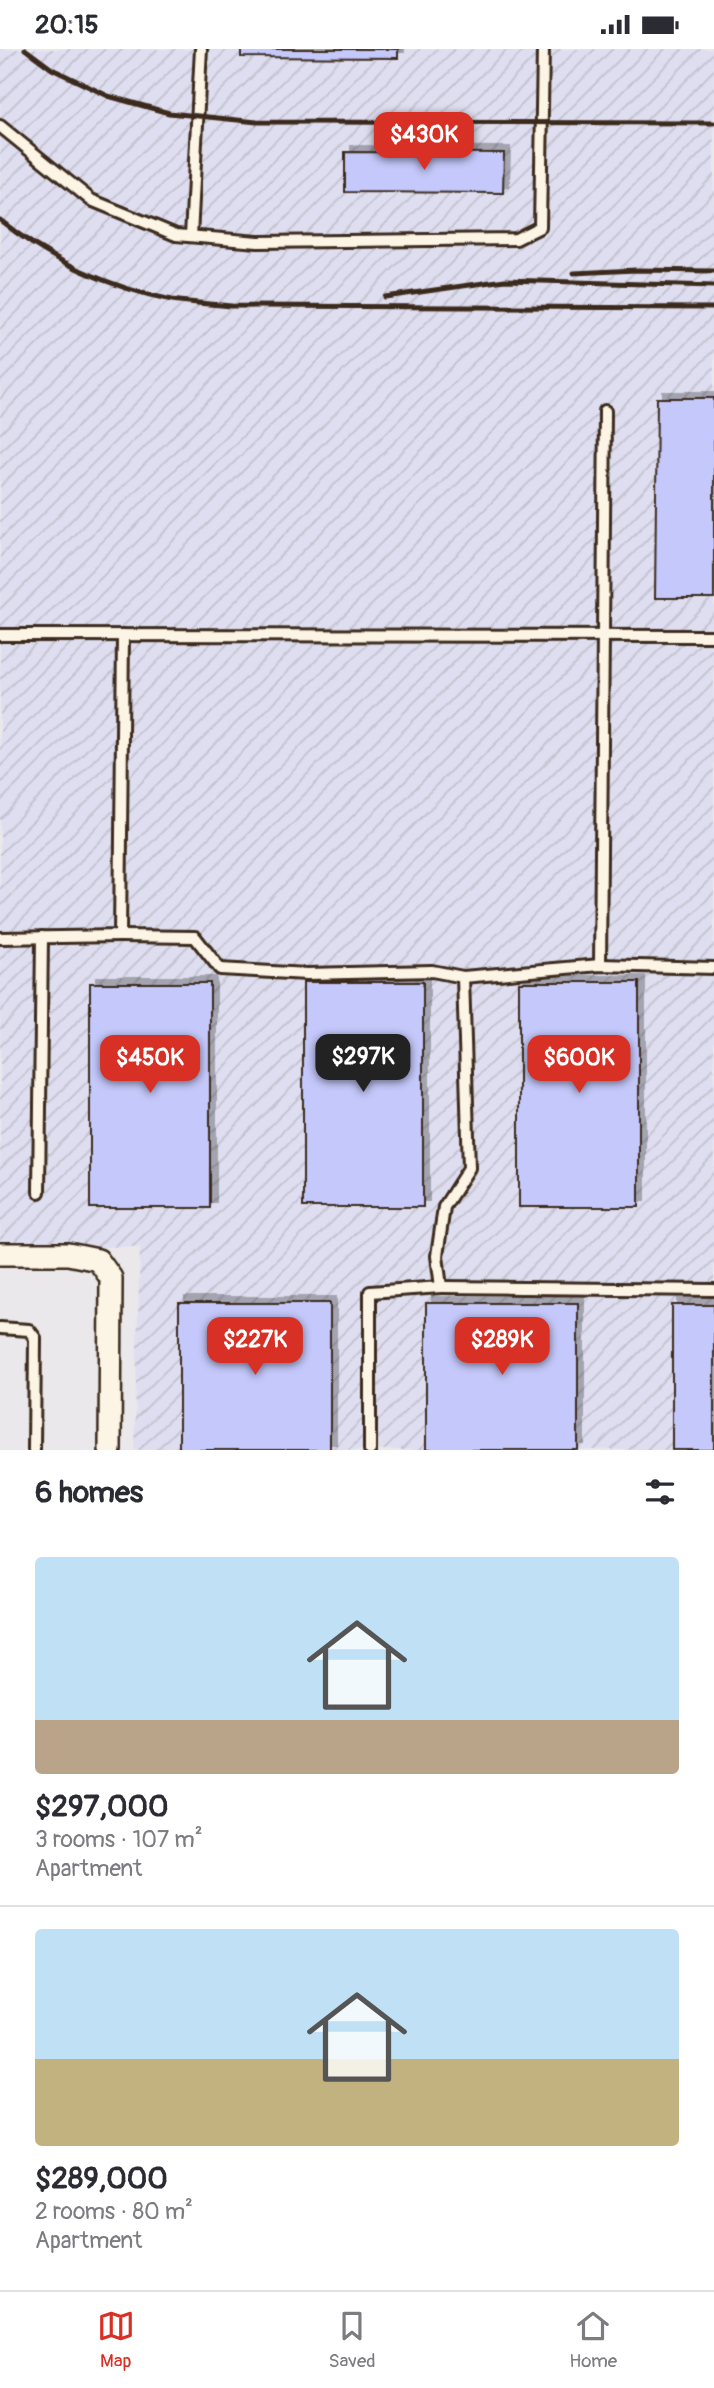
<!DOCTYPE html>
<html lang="en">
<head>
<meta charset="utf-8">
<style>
  :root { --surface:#fff; --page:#f7f7f7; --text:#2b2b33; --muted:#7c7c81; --line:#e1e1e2; --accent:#d93025 }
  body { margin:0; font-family:Pangolin,sans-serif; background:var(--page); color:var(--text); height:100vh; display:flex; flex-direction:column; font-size:26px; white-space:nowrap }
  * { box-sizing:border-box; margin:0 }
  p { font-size:23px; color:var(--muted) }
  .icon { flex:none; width:38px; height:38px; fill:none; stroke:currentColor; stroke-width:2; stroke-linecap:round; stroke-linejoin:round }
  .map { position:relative; height:1401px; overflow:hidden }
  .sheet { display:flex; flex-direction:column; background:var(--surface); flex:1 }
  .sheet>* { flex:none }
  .price { position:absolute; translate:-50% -60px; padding:0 16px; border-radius:14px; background:var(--accent); color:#fff; font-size:23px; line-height:46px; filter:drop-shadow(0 2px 4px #0008) }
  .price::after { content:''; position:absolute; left:50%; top:42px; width:21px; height:16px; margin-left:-10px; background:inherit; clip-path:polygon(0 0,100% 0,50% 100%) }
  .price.active { background:#222; color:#fff }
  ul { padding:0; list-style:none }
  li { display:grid; align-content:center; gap:14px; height:371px; padding:0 35px }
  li+li { border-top:2px solid var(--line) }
  li span { display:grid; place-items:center; height:217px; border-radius:7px; color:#555 }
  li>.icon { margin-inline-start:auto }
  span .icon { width:126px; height:126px; fill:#fffc; stroke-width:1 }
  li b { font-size:30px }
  h2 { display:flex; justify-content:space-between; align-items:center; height:84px; padding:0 35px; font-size:30px }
  .status { display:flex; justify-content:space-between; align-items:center; height:49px; padding:0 35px; background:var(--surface); direction:ltr }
  .status svg { height:19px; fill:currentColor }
  .tab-bar { display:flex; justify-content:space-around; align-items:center; height:98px; border-top:2px solid var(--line); background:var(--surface); font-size:19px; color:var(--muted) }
  .tab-bar a { display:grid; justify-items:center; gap:4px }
  .tab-bar .active { color:var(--accent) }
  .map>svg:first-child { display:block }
</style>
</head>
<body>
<div class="status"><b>20:15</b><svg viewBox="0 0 49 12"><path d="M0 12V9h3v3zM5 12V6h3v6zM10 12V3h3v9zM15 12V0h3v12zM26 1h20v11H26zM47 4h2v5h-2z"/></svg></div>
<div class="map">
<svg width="714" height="1401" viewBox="0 0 714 1401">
  <defs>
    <pattern id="industrial-furrows" width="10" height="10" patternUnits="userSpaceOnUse" patternTransform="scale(1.75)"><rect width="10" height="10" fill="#dfdef0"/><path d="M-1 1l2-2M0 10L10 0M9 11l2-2" fill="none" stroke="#c0bfcd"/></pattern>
    <filter id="shadow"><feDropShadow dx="6" dy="-6" stdDeviation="0" flood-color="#0004"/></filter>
  </defs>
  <rect width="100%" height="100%" fill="#ebe8eb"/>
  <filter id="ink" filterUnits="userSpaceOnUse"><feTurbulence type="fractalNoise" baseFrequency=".0143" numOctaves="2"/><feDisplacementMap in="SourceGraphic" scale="14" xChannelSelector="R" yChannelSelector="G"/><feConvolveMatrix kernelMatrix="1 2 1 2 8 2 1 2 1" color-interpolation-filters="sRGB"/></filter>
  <g filter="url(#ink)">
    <path fill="url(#industrial-furrows)" d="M0,0h714v1401h-580l6,-203 -140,-1z"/>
    <g fill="#c4c8fa" stroke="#3b2a1e" stroke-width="2" filter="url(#shadow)">
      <path d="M241,0h157v9l-157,-1z"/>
      <path d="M345,103l159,1 -1,40 -158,-1z"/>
      <path d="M657,349h57v200h-59z"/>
      <rect x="303" y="933" width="120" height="225"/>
      <rect x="519" y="933" width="120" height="225"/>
      <rect x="90" y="934" width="120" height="225"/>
      <rect x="179" y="1254" width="151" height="147"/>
      <rect x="426" y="1254" width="152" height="147"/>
      <rect x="672" y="1256" width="42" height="145"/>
    </g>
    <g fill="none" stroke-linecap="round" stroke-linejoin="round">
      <defs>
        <g id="service">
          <path d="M0,77l91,74 85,35 82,7 258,-3 24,-12 3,-178"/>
          <path d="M191,187l10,-187"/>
          <path d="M0,586l714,1"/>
          <path d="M120,887l75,1 25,32 87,5 125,-3 31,6 6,191 -25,39 -7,49 4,31 -71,5v158"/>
          <path d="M0,889l120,-2 3,-301"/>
          <path d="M600,916l5,-554"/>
          <path d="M463,928l137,-12 114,3"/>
          <path d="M39,1143l3,-255"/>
          <path d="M441,1238l273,3"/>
          <path d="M0,1279l29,2 6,8 -1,112"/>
        </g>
        <path id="minor" d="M0,1205h68l30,6 13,18 -1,172"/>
      </defs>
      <use href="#service" stroke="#3b2a1e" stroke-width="16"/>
      <use href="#minor" stroke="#3b2a1e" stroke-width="26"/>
      <use href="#service" stroke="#fcf5e5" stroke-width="10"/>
      <use href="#minor" stroke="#fcf5e5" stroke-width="21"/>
      <g stroke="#3b2a1e" stroke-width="5">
        <path d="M25,0l27,20 56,27 61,17 88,9 457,1"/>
        <path d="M0,171c49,40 110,68 172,80 19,3 40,4 60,6l482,2"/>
        <path d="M574,224l62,-3 78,1"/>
        <path d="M385,248l120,-17 209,6"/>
      </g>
    </g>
  </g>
</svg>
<b class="price" style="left:424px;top:123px">$430K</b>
<b class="price active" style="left:363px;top:1045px">$297K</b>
<b class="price" style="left:150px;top:1046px">$450K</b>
<b class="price" style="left:579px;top:1046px">$600K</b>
<b class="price" style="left:255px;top:1328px">$227K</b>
<b class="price" style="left:502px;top:1328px">$289K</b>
</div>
<section class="sheet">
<h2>6 homes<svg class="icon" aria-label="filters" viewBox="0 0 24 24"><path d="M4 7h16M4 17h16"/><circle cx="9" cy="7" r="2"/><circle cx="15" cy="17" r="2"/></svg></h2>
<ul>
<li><span style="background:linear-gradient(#bfe0f5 75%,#b9a48a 0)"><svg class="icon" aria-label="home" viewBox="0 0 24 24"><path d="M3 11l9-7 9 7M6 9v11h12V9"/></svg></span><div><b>$297,000</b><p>3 rooms · 107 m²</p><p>Apartment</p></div></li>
<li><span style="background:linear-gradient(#bfe0f5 60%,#c2b280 0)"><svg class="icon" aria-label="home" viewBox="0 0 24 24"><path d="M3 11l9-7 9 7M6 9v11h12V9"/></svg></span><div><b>$289,000</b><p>2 rooms · 80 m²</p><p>Apartment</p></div></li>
</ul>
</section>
<nav class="tab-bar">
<a class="active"><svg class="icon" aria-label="map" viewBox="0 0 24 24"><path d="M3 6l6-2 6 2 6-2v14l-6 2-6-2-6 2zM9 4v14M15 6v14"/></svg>Map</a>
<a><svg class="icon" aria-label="saved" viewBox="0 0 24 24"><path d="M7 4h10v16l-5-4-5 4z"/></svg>Saved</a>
<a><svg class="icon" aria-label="home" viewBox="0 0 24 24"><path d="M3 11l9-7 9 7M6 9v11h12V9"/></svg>Home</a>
</nav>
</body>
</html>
